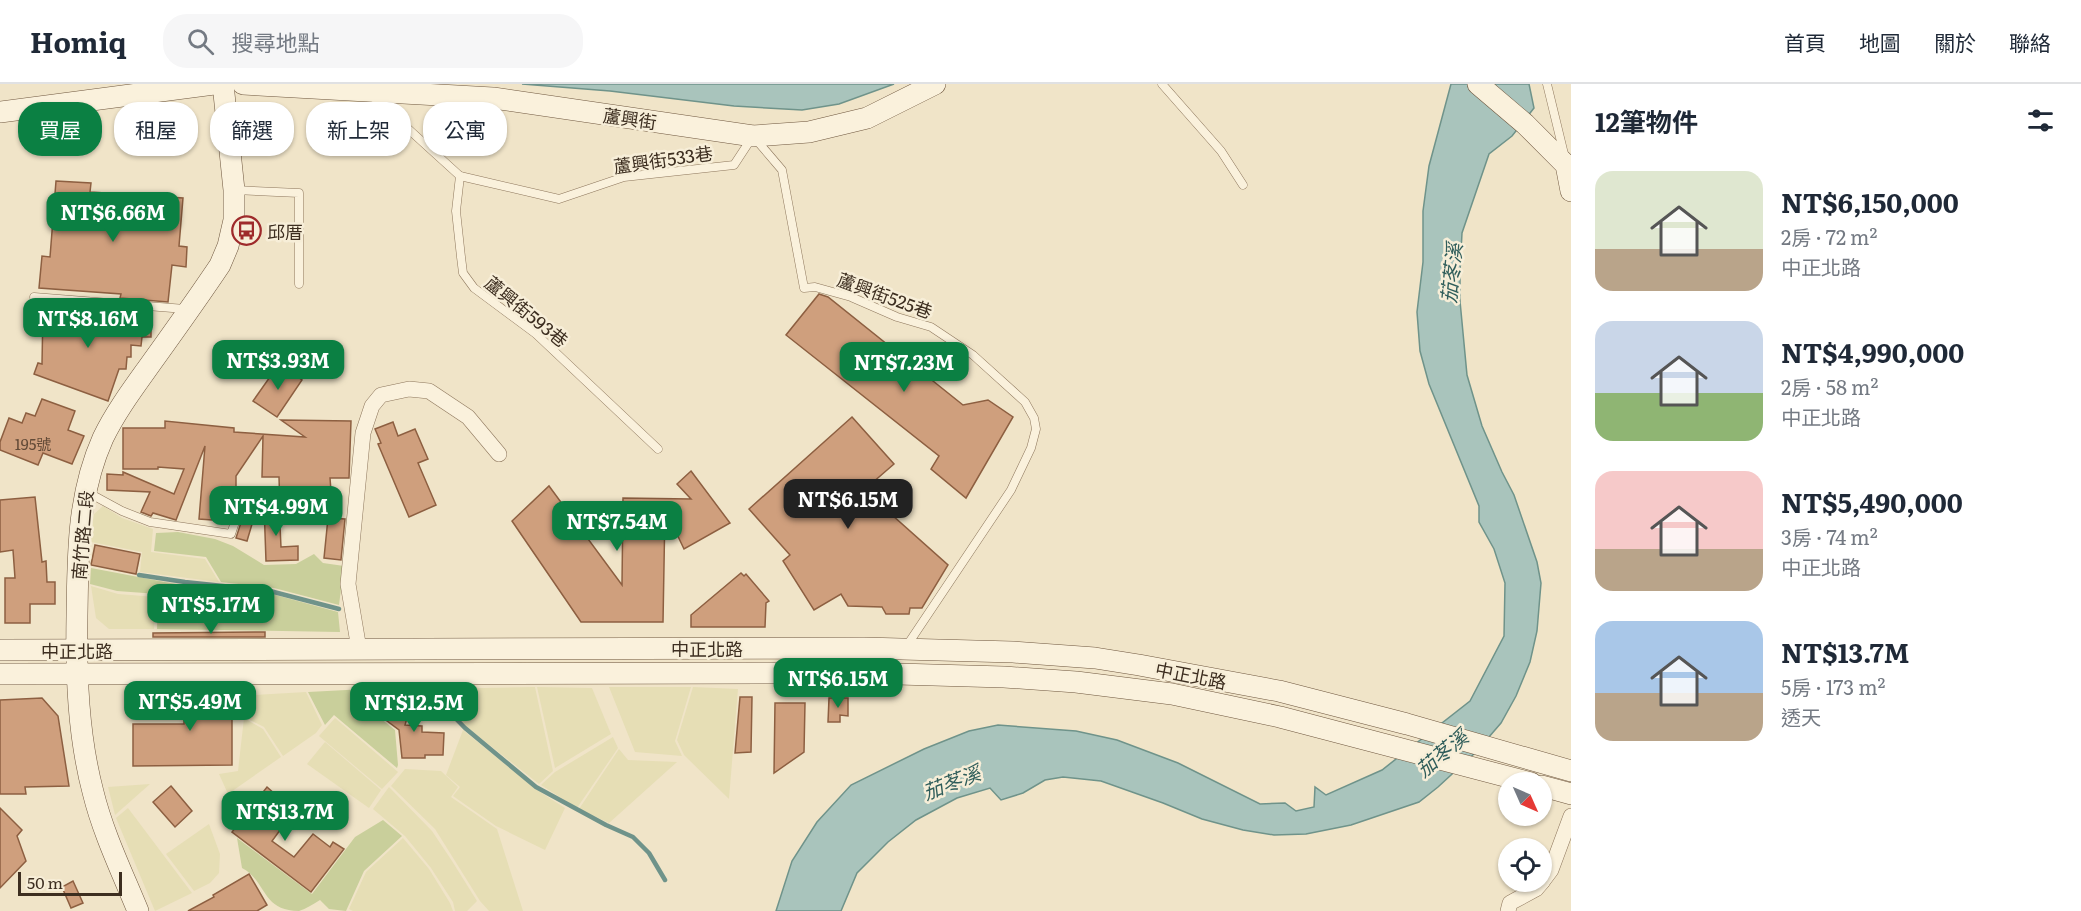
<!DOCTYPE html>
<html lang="zh-TW">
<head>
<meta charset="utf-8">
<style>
  :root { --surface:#fff; --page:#f6f6f7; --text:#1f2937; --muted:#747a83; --line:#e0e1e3; --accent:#0b8043 }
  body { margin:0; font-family:Literata,"Noto Sans TC",serif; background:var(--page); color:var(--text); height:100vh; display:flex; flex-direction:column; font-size:22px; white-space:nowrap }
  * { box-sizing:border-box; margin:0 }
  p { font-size:20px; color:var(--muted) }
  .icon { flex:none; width:33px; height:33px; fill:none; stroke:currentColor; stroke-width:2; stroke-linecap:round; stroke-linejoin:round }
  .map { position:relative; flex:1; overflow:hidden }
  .sheet { display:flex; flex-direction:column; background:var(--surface); width:510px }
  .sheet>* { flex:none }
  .banner { position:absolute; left:18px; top:18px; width:570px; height:54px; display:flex; gap:12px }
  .needle { width:39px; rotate:135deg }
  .controls { position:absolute; left:1498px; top:688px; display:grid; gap:12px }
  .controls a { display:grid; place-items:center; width:54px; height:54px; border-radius:50%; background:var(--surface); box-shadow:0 2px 4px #0004; font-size:30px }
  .scale { position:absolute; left:18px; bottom:15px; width:104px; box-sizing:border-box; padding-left:6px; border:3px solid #3d2e20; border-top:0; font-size:16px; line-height:21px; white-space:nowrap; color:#3d2e20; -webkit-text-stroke:4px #f7eed8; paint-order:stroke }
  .price { position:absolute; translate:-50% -51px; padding:0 14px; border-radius:12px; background:var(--accent); color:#fff; font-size:20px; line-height:39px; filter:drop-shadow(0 2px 3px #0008) }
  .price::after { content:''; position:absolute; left:50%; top:36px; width:18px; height:14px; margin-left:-9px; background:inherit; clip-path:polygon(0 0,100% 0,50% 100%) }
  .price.selected { background:#222; color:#fff }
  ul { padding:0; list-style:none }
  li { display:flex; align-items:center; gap:18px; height:150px; padding:0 24px }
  li span { display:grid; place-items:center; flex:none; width:168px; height:120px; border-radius:18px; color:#555 }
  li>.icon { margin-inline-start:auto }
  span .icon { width:72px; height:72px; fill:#fffc; stroke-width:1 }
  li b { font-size:26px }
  h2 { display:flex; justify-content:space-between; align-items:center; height:72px; padding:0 24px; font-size:26px }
  .pill { padding:0 21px; border-radius:24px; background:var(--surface); box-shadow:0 2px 4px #0004; font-size:21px; line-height:54px }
  .pill.selected { background:var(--accent); color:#fff }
  header { display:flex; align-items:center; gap:36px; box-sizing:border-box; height:84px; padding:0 30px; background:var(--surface); border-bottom:2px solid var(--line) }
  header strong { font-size:28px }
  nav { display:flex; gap:33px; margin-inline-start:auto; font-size:21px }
  .search { width:420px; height:54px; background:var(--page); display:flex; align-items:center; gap:15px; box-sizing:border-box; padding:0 21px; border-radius:24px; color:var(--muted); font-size:22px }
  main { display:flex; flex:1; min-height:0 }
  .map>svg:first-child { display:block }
</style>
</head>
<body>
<header>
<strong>Homiq</strong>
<div class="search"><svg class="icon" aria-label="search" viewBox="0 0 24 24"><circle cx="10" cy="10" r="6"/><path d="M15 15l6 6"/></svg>搜尋地點</div>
<nav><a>首頁</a><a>地圖</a><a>關於</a><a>聯絡</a></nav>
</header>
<main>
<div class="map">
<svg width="1571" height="827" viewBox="0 0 1571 827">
  <rect width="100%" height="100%" fill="#f0e4c8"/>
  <g fill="#e6deb5">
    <path d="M103,422l19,12 31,11 -2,23 54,7 14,23 -79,-10 2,-20 -51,-10 1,-26z"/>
    <path d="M91,502l27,8 38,3 -2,32h-45l-13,-11z"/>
    <path d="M535,603l18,84 -14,13 -71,-56 -38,-39z"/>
    <path d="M537,603l55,1 19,46 -56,34z"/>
    <path d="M609,603h82l-16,54 7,15 -47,-4z"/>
    <path d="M693,603l45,2 -9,110 -45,-44 -7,-15z"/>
    <path d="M306,608l16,33 -6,8 -33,23 -19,-29 -24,-12 -2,-19z"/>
    <path d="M244,634l19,11 18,28 -53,37 -9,-20 19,-3z"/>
    <path d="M335,634l63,54 -16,17 -63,-53z"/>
    <path d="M463,646l74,60 28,18 -20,42 -49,-24 -43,-30 7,-9 -14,-12z"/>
    <path d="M613,653l5,11 -41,60 -36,-23 14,-13z"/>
    <path d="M325,658l56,48 -12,18 -62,-44z"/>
    <path d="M619,665l9,11 49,2 -68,61 -30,-14z"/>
    <path d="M405,685l36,2 17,16 -7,10 46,32 26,82h-34l-9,-10 -45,-72 -44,-43z"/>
    <path d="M150,700l-35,31 -7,-28z"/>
    <path d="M389,703l43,44 20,30 25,40 -10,10h-12l-2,-9 -22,-34 -26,-32 -32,-27z"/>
    <path d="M128,724l64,85 -37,18 -39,-93z"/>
    <path d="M209,740l11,30 -1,19 -9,10 -16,8 -28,-37z"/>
    <path d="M403,754l26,31 21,34 3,8h-100l-4,-2 17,-37z"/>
  </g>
  <g fill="#c9cf9b">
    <path d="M178,448l37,7 18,7 31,19 32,-1 18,-10 9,9 21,3 -5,39 -65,-17 -53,-6 -15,-25 -52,-6 2,-18z"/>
    <path d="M91,484l95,18 86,8 66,18 2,20 -183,-3 1,-35 -41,-3 -27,-7z"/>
    <path d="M404,603l1,7 -25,24 15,12 3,35 -1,3 -63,-53 -9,10 -17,-33z"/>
    <path d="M383,736l19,16 -38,35 -18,40 -17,-2 -9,-9c-7,4 -14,9 -21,11 -38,0 -32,-30 -57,-43l-5,-30 75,56 43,-57z"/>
  </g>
  <g fill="#a9c4bc" stroke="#6f938a" stroke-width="1.5">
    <path d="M522,0h372l-55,20 -37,6 -68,-4 -124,-15z"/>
    <path d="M1451,0h78l5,24 -22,28 -23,18 -27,79 -2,39v29l7,74 15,51 20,46 12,23 23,67 4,21 -4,48 -7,31 -14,34 -15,27 -25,29 -38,35 -19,15 -68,23 -45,9 -32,1 -31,-5 -41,-11 -39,-16 -62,-22 -38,-4 -18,3 -22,13 -22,7 -11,-12 -33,10 -41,22 -28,22 -31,31 -16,38h-65l16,-50 25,-39 34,-37 73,-36 45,-18 29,-6 78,6 41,9 61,23 82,41 25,-1 11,8 18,-4 1,-20 11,8 56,-25 88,-69 34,-65 1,-53 -11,-34 -15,-27v-16l-50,-122 -9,-33 -3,-39 6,-50v-51l6,-45z"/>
  </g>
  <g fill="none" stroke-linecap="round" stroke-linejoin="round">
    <g stroke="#6f938a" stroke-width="4.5">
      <path d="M139,491l46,7 85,9 69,18"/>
      <path d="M428,606l37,38 71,59 70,38 27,12 16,16 16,27"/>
    </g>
  </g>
  <g fill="#cf9f7d" stroke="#8d5f41" stroke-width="1.5">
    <path d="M56,97l35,2 -1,9 93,6 -4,48 8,1 -1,20 -14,-2 -4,37 -48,-4 1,-4 -82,-6 3,-32 8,1z"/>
    <path d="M819,210l9,3 135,108 25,-5 25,17 -47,81 -35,-29 8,-13 -153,-121z"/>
    <path d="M43,225l46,1 -1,7 63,3v17h-9l-1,9 -10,-1v12h-4l-1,12h-7l-11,32 -74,-27 4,-11 4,1z"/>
    <path d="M279,280l23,16 -25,37 -24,-16z"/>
    <path d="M42,315l33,12 -7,19 16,6 -12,28 -29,-11 -5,12 -38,-15v-8l9,-24 13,5 4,-10 9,3z"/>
    <path d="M852,333l42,47 -30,26 84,75 -26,43h-12l-1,6h-23l-4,-7 -34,-1 -7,-12 -27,16 -31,-49 7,-6 -41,-46z"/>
    <path d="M281,336l70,1 -2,57h-19l1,13 -9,1v16l-42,1 -1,-32h-17l1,-41 -27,40v19l-16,-1 -2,21h-5l-1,5 -13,-1 6,-73 -29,74 -23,-7 -2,3 -10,-4 9,-20 -43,-2v-16l16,1v-3l51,22 10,-25 -26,-2v2h-35v-41h42v-7l69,7v4l71,5z"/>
    <path d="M393,338l5,14 17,-7 13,30 -10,4 18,42 -27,12 -31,-73 3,-1 -6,-14z"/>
    <path d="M691,387l39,52 -46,26 -19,-40 -2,113h-82l-69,-101 37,-35 73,99 1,-87 68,1 -14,-15z"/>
    <path d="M35,413l7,65 4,-1 1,21h8v22h-25v19h-25v-45h10l-2,-28 -13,2v-52z"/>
    <path d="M248,417l10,3 -11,37 -11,-3z"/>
    <path d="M264,421h15l2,42 17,-1v14l-32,1z"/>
    <path d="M328,434l17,1 -4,41 -17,-2z"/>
    <path d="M95,461l45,9 -4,20 -45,-9z"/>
    <path d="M741,489l3,3 2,-2 23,27 -3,2 -1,24h-74v-12z"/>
    <path d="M265,548v5h-112v-4z"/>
    <path d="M232,602v79l-99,1v-42h51v-36l-30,-1z"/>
    <path d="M416,602l-11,39 17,1v6l22,1 -1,22h-18v3h-23l-3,-28 -16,-12z"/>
    <path d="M740,613h12l-1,55 -16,1z"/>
    <path d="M42,614l16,18 11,70 -44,1 1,7h-26v-94z"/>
    <path d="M829,614h19v18l-8,-1v7h-12z"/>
    <path d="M775,619h30l-1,49 -30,21z"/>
    <path d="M171,702l21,25 -17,16 -22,-25z"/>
    <path d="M267,703l27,24 -22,30 22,16 19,-23 17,13 3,-5 11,7 -33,43 -79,-60z"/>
    <path d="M0,724l22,22 -5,6 9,25 -26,27z"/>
    <path d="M249,790l18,31 -10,6h-69l26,-14 -1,-2z"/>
    <path d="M73,797l10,22 -12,5 -9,-21z"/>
  </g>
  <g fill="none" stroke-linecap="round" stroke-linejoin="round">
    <defs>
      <g id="lane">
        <path d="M1162,0l59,67 22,34"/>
        <path d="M1547,0l17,70"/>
        <path d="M372,12l88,80 99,23 65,-22 110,-12 19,-29 29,34 22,118 11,-1 36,10 46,20 34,10 42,28 52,47 9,16 2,11 -5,19 -20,42 -105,157"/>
        <path d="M460,92l-4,35 5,46 2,16 11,15 62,46 122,115"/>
        <path d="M235,106l64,3v91"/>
        <path d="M34,213l151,12"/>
        <path d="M87,408l35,19 28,11 81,12 10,-30"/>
      </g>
      <g id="street">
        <path d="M359,565l-11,-65 15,-151 9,-27 9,-11 28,-6 20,2 39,26 31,37"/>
        <path d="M1542,798l9,-12 20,-54"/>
        <path d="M1508,827l2,-8 26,-14 6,-7"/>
      </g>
      <g id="secondary">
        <path d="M243,0l250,14 260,38 56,-4 58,-14 68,-34"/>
        <path d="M1478,0l47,40 41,41 5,26"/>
        <path d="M0,28l214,-28"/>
        <path d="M0,566l864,-2 149,4 82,6 44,7 140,26 128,33 164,47"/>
        <path d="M0,590l862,-1 142,4 72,5 96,12 108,23 251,66"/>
        <path d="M1542,702l29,8"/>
        <path d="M138,827c-16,-39 -35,-78 -45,-119 -15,-57 -17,-117 -16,-176 1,-61 0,-120 26,-178 13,-27 32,-52 49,-76 23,-32 46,-64 68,-97l8,-19 6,-26v-30l-11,-106"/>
      </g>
    </defs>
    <use href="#lane" stroke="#8d765c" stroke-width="9"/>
    <use href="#street" stroke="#8d765c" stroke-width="16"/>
    <use href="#secondary" stroke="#6f573f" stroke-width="22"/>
    <use href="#lane" stroke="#faf1dc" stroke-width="8"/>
    <use href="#street" stroke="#faf1dc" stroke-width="15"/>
    <use href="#secondary" stroke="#faf1dc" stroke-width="21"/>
  </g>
  <defs>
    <symbol id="bus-ring" viewBox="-11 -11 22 22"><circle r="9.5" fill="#f7eed8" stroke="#9e2a2b" stroke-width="1.5"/><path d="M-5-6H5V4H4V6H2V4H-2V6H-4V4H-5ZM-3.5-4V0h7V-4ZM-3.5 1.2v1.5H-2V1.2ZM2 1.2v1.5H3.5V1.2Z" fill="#9e2a2b"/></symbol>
  </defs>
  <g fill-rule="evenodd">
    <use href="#bus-ring" x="230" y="130" width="33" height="33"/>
  </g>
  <g text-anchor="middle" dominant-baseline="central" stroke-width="5" stroke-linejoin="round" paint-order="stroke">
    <g font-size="15" fill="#624a37">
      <text x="33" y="359">195號</text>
    </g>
    <g font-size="18" fill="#3d2e20" stroke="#f7eed8">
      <text transform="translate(630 34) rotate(8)">蘆興街</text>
      <text transform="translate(663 75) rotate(-8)">蘆興街533巷</text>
      <text transform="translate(885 211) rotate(20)">蘆興街525巷</text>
      <text transform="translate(527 227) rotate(39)">蘆興街593巷</text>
      <text transform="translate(82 451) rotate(-85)">南竹路二段</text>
      <text x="707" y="564">中正北路</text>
      <text x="77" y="566">中正北路</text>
      <text transform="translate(1191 591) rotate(11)">中正北路</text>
    </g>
    <g font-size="18" fill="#3d2e20" stroke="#f7eed8" text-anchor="start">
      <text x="267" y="147">邱厝</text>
    </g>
    <g font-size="20" font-style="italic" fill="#2f5d5a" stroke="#f7eed8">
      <text transform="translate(1450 189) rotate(-84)">茄苳溪</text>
      <text transform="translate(1441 668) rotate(-40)">茄苳溪</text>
      <text transform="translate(951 697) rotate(-21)">茄苳溪</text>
    </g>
  </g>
</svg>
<div class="controls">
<a><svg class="needle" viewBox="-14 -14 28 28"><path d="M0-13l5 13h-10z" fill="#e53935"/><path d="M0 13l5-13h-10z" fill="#747a83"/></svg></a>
<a><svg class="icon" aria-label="locate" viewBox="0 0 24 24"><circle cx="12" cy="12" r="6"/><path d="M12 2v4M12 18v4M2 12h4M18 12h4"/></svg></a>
</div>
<div class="scale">50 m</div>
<b class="price" style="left:113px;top:159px">NT$6.66M</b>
<b class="price" style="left:88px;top:265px">NT$8.16M</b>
<b class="price" style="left:278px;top:307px">NT$3.93M</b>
<b class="price" style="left:904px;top:309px">NT$7.23M</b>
<b class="price selected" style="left:848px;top:446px">NT$6.15M</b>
<b class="price" style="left:276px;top:453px">NT$4.99M</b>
<b class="price" style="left:617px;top:468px">NT$7.54M</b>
<b class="price" style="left:211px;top:551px">NT$5.17M</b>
<b class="price" style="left:838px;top:625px">NT$6.15M</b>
<b class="price" style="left:190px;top:648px">NT$5.49M</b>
<b class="price" style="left:414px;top:649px">NT$12.5M</b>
<b class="price" style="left:285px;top:758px">NT$13.7M</b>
<div class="banner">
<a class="pill selected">買屋</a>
<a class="pill">租屋</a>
<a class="pill">篩選</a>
<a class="pill">新上架</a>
<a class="pill">公寓</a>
</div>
</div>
<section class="sheet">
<h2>12筆物件<svg class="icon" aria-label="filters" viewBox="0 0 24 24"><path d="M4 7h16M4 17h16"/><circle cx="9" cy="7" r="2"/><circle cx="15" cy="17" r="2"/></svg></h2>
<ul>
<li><span style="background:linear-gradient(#dfe7d0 65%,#b9a48a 0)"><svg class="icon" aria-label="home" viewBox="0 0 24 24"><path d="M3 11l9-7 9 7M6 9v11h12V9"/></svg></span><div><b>NT$6,150,000</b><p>2房 · 72 m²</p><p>中正北路</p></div></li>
<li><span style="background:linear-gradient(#c9d6e8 60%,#8fb573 0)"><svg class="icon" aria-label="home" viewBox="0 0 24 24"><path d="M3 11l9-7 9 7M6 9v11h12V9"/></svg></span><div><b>NT$4,990,000</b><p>2房 · 58 m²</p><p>中正北路</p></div></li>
<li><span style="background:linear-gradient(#f6c9c9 65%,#b9a48a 0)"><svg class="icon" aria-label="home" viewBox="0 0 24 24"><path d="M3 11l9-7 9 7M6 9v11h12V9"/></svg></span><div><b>NT$5,490,000</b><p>3房 · 74 m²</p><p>中正北路</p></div></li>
<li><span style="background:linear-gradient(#a9c7e8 60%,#b9a48a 0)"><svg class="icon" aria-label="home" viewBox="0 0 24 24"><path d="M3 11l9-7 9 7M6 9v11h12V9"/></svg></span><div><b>NT$13.7M</b><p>5房 · 173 m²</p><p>透天</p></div></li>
</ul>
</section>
</main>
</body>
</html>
